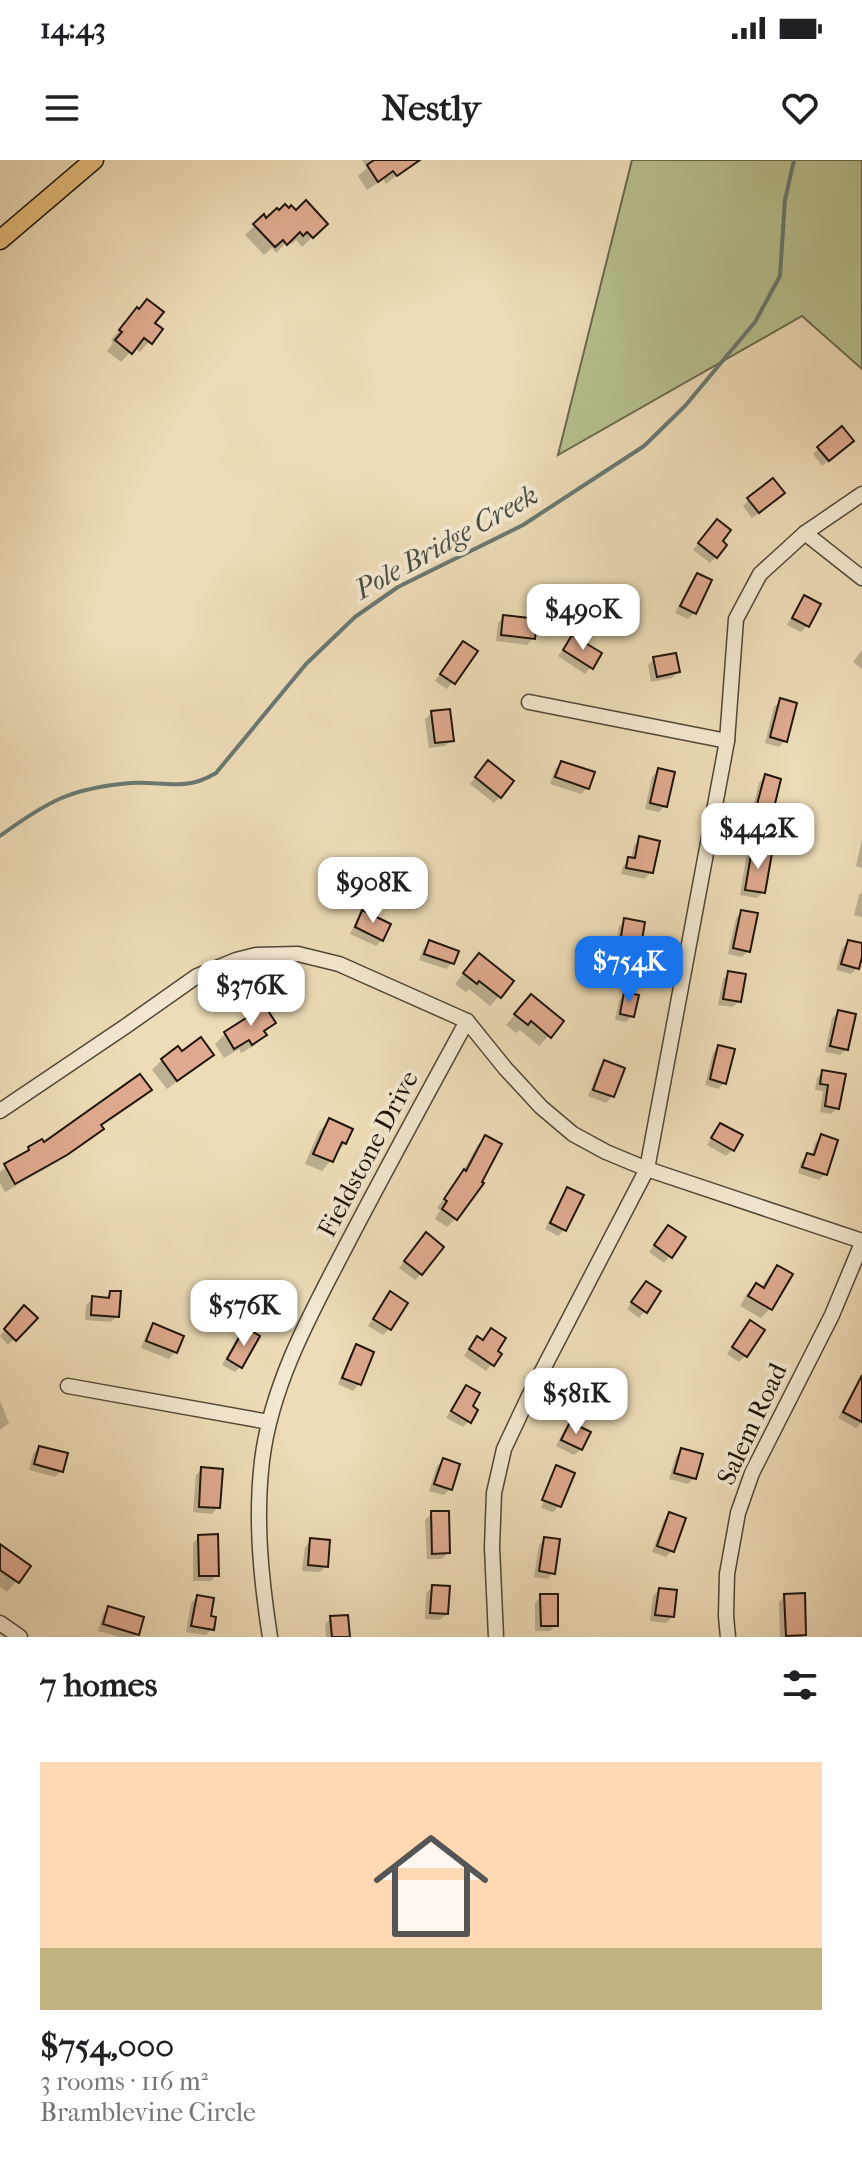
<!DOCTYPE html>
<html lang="en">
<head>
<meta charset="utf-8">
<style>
  :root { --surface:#fff; --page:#f2f2f2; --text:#202124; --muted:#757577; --accent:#1a73e8 }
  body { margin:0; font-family:"IM FELL French Canon",serif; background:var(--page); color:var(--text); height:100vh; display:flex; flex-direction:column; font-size:30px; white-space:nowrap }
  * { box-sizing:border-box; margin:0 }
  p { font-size:26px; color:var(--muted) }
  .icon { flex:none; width:44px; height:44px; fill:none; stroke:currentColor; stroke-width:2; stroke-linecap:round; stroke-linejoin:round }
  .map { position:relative; height:1477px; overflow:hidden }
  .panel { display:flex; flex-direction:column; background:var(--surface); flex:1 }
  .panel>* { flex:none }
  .price { position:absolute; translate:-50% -68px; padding:0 18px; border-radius:16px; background:#fff; color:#222; font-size:26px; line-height:52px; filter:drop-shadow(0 2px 4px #0008) }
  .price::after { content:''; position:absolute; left:50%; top:48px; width:24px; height:18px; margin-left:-12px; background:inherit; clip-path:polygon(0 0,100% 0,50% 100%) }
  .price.active { background:var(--accent); color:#fff }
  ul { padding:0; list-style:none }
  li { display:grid; align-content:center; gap:16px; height:424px; padding:0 40px }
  li span { display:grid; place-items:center; height:248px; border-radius:0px; color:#555 }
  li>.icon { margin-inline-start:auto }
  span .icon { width:144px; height:144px; fill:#fffc; stroke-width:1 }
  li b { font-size:34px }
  h2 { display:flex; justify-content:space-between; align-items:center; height:96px; padding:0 40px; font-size:34px }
  .status { display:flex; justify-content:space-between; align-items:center; height:56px; padding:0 40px; background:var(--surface); direction:ltr }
  .status svg { height:22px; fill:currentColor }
  header { display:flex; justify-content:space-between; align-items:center; height:104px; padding:0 40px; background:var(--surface); font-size:36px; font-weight:700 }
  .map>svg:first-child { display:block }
</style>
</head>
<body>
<div class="status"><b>14:43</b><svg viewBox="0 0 49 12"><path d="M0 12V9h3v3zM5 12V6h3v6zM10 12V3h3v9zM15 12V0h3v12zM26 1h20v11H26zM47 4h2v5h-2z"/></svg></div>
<header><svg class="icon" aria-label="menu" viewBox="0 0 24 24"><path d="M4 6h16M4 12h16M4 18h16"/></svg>Nestly<svg class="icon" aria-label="heart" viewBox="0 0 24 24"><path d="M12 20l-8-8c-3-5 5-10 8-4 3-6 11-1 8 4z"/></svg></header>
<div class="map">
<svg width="862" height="1477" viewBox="0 0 862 1477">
  <rect width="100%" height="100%" fill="#eddcb7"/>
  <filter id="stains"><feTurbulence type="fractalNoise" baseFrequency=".0025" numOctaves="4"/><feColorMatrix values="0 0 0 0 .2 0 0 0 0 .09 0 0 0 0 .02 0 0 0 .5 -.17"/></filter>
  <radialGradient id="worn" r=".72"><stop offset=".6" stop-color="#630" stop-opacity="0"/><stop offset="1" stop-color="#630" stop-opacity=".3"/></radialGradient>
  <path fill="#b7c08f" stroke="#6b6a4c" stroke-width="2" d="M632,0h230v209l-60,-53 -244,139z"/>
  <g fill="#0003">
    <path d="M362,0h43l4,6 -23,18 -3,-5 -16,11 -9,-14 9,-8z"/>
    <path d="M263,57l3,3 60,4 -24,23 -6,-7 -4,4 -3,-4 -13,13 -4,-5 -8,7 -19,-20z"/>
    <path d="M137,150l23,19 -20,23 -6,-4 -13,14 -14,-11 6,-8 -2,-3z"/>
    <path d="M846,287l-24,19 -9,-12 6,-6z"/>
    <path d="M777,339l-25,19 -9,-12 6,-6z"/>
    <path d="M711,367l9,14 -4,16 -6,6 -17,-13z"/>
    <path d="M697,415l-3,38 -6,6 -13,-6 16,-32z"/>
    <path d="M805,438l2,28 -6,6 -14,-7 12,-21z"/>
    <path d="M504,457l29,21 -6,7 -31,-4 2,-18z"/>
    <path d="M572,477l19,30 -6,7 -27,-18z"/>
    <path d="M457,489l18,3 -28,37 -12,-8z"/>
    <path d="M862,490v19l-9,-7z"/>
    <path d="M654,499l24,13 -6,6 -21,4 -3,-17z"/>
    <path d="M781,541l4,40 -6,6 -14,-4 9,-36z"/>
    <path d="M432,553l20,27 -7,6 -16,2 -4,-29z"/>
    <path d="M561,603l26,25 -6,6 -31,-10 5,-15z"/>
    <path d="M482,609l18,28 -6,6 -24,-19z"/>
    <path d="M658,610l7,36 -6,6 -14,-3 7,-32z"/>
    <path d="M765,617l5,38 -6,7 -14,-4 9,-35z"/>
    <path d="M640,679l11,33 -6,7 -24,-5 2,-8 8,-6 3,-15z"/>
    <path d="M862,679v29l-6,-2z"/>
    <path d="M752,692l11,40 -6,6 -17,-3 6,-37z"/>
    <path d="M862,732v25l-8,-2 5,-20z"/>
    <path d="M742,752l6,39 -6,6 -14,-3 8,-36z"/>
    <path d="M363,753l19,27 -6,6 -26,-12 7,-15z"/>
    <path d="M625,761l13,31 -6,6 -18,-3 5,-28z"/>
    <path d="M849,782l13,3v18l-11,11 -15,-4 6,-22z"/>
    <path d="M430,783l22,20 -6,6 -27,-9 4,-11z"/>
    <path d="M469,806l30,30 -9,10 -21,-17 -3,3 -11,-8z"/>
    <path d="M729,813l10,28 -6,6 -15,-2 5,-26z"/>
    <path d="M625,834l7,22 -6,6 -11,-2 4,-19z"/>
    <path d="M522,846l40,16 -23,24 -19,-16 -4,3 -10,-8z"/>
    <path d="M265,849l8,14 -10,10 1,2 -9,10 -14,8 -2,-4 -15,9 -9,-14 10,-10z"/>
    <path d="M839,852l8,37 -7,6 -15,-3 7,-34z"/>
    <path d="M719,887l5,36 -6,6 -13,-4 8,-32z"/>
    <path d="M181,893l30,2 -10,9 -34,25 -15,-19 10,-10z"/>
    <path d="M605,902l18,7 -11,27 -6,7 -18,-7 11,-28z"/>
    <path d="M823,912l15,36 -7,6 -11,-2 3,-21 -8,-1 2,-12z"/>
    <path d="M149,930l-9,10 -40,27 1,2 -9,10 -38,25 -49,28 -5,-9v-11l19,-14 10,-9 14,-4z"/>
    <path d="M329,961l16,22 -23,28 -17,-7 14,-33z"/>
    <path d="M720,965l12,25 -6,6 -19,-11z"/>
    <path d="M485,977l-29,81 -9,9 -12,-8 5,-9 -3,-2 25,-35 15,-27z"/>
    <path d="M822,977l3,37 -6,6 -21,-7 3,-11 7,-7 3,2 4,-14z"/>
    <path d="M568,1030l-4,40 -6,6 -13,-7 17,-33z"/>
    <path d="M663,1073l7,23 -6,7 -15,-11z"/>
    <path d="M420,1081l1,33 -6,6 -16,-12z"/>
    <path d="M777,1107l-7,42 -9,9 -21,-12 6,-11 10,-10 5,3 7,-11z"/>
    <path d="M640,1130l5,21 -6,7 -12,-9z"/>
    <path d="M111,1133l6,23 -6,6 -26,-2 1,-15 7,-6h11z"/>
    <path d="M390,1134l15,9 -16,26 -6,6 -15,-9 16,-26z"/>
    <path d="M18,1154l17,4 -27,27 -8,-9z"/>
    <path d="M750,1162l-5,34 -6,6 -12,-8z"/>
    <path d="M153,1166l22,26 -6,7 -28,-11 6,-16z"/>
    <path d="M245,1169l-4,37 -6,6 -13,-7 17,-30z"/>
    <path d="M491,1171l4,20 5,3 -14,17 -22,-15 7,-11 11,-3z"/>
    <path d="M357,1186l15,7 -13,31 -6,7 -15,-7 13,-31z"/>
    <path d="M860,1222l2,1v39l-6,6 -18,-10 16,-30z"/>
    <path d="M466,1228l4,19 -1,14 -6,6 -17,-9 14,-24z"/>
    <path d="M0,1241l9,22 -9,7z"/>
    <path d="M571,1264l10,25 -7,6 -18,-9 8,-16z"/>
    <path d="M39,1288l22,23 -6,6 -26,-7 4,-16z"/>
    <path d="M682,1290l12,28 -6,6 -19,-5 7,-23z"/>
    <path d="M443,1300l7,29 -6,6 -15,-4 8,-25z"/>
    <path d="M556,1308l3,38 -6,6 -12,-4 14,-36h-3z"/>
    <path d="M202,1309l16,38 -6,7 -19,-2 3,-37z"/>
    <path d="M432,1353l16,40 -6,6h-15l-2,-39z"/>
    <path d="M670,1354l2,36 -6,7 -14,-5 12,-32z"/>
    <path d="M199,1377l18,38 -6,6h-18v-38z"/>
    <path d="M545,1379l8,34 -6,6 -13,-2 5,-32z"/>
    <path d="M311,1380l15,26 -6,6 -18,-1 3,-24z"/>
    <path d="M0,1386l29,20 -22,26 -7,-5z"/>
    <path d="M433,1427l14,27 -7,6 -15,-1 1,-26z"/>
    <path d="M659,1430l13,27 -6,6 -16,-2 3,-25z"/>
    <path d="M541,1436l15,29 -6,6h-15v-28z"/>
    <path d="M785,1436l19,38 -2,3h-22l-1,-35z"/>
    <path d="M197,1437l12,20 3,12 -6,6 -20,-3 5,-29z"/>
    <path d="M109,1448l28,26 -3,3h-14l-22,-6 5,-17z"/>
    <path d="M331,1458l17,19h-22l-1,-13z"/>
  </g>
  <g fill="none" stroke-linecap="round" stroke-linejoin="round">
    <path stroke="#697871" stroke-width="4" d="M0,676c48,-35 71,-48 131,-53 21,-2 47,5 68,-2 6,-2 12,-5 17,-8l90,-109 49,-47 43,-30 125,-62 121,-79 41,-40 70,-84 25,-46 5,-76 9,-40"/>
  </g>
  <g fill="#dfaa8f" stroke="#1f150a" stroke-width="2">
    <path d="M374,0h46l-23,16 -4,-5 -15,11 -11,-17z"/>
    <path d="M306,40l22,24 -15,14 -6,-6 -4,4 -3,-4 -13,13 -4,-5 -8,7 -22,-23 11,-10 2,4 11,-10 2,2 6,-6 4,4 2,-3 5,5z"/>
    <path d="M147,139l17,13 -9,11 8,6 -11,15 -8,-6 -12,16 -17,-14 7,-8 -3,-2 18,-23 2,2z"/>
    <path d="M842,266l12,15 -25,20 -12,-14z"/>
    <path d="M773,318l12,15 -26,20 -12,-15z"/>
    <path d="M717,359l14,11 -8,11 4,4 -10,13 -19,-15z"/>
    <path d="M697,413l15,7 -16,34 -16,-8z"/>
    <path d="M804,435l17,9 -12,23 -17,-9z"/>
    <path d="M503,455l34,4 -2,20 -34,-4z"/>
    <path d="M572,475l30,18 -9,16 -30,-19z"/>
    <path d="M463,481l15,10 -23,33 -15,-10z"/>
    <path d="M676,493l4,19 -23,5 -4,-20z"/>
    <path d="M780,538l17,5 -10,39 -17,-5z"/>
    <path d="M450,549l4,32 -19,2 -4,-32z"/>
    <path d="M488,600l26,21 -13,17 -26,-21z"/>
    <path d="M561,601l34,11 -6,17 -34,-12z"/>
    <path d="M658,608l17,4 -8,35 -17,-4z"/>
    <path d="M765,614l16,5 -9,37 -17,-4z"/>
    <path d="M639,676l21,5 -7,32 -27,-5 2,-11 7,1z"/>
    <path d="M752,689l20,4 -7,40 -20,-3z"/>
    <path d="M362,750l29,14 -8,17 -28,-14z"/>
    <path d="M741,750l17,3 -8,39 -17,-4z"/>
    <path d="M624,758l21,4 -5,30 -21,-3z"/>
    <path d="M429,780l30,11 -5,13 -30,-10z"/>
    <path d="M848,780l14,3v14l-3,12 -18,-5z"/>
    <path d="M479,793l35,28 -13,17 -22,-17 -2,3 -14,-11z"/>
    <path d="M728,811l18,3 -5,28 -18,-3z"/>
    <path d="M624,832l15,3 -5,22 -14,-3z"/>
    <path d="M531,834l33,27 -13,17 -20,-17 -3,4 -14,-11z"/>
    <path d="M265,846l11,17 -12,8 3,4 -15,10 -3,-5 -15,9 -10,-17z"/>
    <path d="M838,850l18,4 -8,36 -18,-4z"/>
    <path d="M201,877l13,18 -37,26 -16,-22 17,-13 4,5z"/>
    <path d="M718,885l17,4 -9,35 -16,-5z"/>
    <path d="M604,900l21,8 -11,29 -21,-7z"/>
    <path d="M822,910l24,4 -7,35 -14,-3 3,-21 -8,-1z"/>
    <path d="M140,914l12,16 -51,35 3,4 -37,26 -52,29 -11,-20 25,-14 -1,-3 14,-8 2,3z"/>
    <path d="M329,958l24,11 -7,15 -4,-2 -9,20 -20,-8z"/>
    <path d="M720,963l23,12 -9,16 -23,-13z"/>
    <path d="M821,974l17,6 -11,35 -25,-8 5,-14 7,2z"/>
    <path d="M485,975l17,9 -20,38 2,1 -27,37 -15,-11 5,-8 -3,-2 20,-30 2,2z"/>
    <path d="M567,1027l17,8 -18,36 -16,-8z"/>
    <path d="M668,1065l18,12 -14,21 -18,-13z"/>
    <path d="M426,1072l18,15 -22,28 -18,-14z"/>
    <path d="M777,1105l16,9 -21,36 -24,-14 8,-13 8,5z"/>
    <path d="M646,1121l15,10 -14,22 -16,-11z"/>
    <path d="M110,1131h11l-2,26 -28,-2 1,-19 17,2z"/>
    <path d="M390,1131l18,12 -17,27 -18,-11z"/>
    <path d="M24,1145l14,13 -22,23 -12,-12z"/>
    <path d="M750,1160l15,10 -18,27 -15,-10z"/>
    <path d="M153,1163l31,13 -7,17 -31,-12z"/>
    <path d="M245,1167l15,9 -18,32 -15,-9z"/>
    <path d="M491,1168l15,10 -8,13 4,3 -8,12 -25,-17 8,-13 6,4z"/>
    <path d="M356,1184l18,8 -13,33 -19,-7z"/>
    <path d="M862,1215v47l-19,-10z"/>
    <path d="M466,1225l14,8 -7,13 5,4 -7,13 -20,-12z"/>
    <path d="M570,1262l21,10 -9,18 -21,-10z"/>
    <path d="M39,1286l29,7 -5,19 -29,-8z"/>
    <path d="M681,1288l22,6 -7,25 -22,-6z"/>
    <path d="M443,1298l17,6 -8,26 -18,-6z"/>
    <path d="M556,1305l19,8 -14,34 -19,-7z"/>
    <path d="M201,1307l22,2 -3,39 -21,-1z"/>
    <path d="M431,1351h18l1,42 -18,1z"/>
    <path d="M669,1352l17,6 -12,34 -17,-6z"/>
    <path d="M218,1374l1,42h-20l-1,-41z"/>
    <path d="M544,1377l16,2 -5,35 -16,-3z"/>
    <path d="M310,1378l20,2 -2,27 -20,-2z"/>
    <path d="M0,1384l31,22 -12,17 -19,-13z"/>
    <path d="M432,1425l18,1 -2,28 -18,-1z"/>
    <path d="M659,1428l18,2 -3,27 -19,-2z"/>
    <path d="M805,1433l1,42 -20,1 -2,-42z"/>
    <path d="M540,1434h18v32h-17z"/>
    <path d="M197,1435l17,3 -3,18 5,1 -2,13 -23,-4z"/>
    <path d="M108,1446l36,11 -5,18 -36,-11z"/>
    <path d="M348,1455l2,22h-18l-2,-21z"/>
  </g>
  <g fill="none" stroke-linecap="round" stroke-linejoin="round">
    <defs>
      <g id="minor">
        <path d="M805,373l57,45"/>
        <path d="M529,542l198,39"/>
        <path d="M0,951l126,-85 71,-50 39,-16 20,-5 42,-1 41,10 128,57 38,47 36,39 32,27 33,18 41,17 215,72"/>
        <path d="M68,1226l201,36"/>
        <path d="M0,1463l20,14"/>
        <path d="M270,1477c-9,-58 -15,-117 -8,-176 9,-76 49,-148 84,-215 39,-75 80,-150 121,-225"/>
        <path d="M496,1477l-4,-90 2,-54 10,-44 24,-51 119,-229 80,-428 9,-122 24,-45 45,-41 57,-39"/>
        <path d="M728,1477l-2,-21 1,-42 11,-61 14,-40 80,-158 30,-72"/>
      </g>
      <path id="major" d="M0,80l94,-80"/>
    </defs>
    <use href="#minor" stroke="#524735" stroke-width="17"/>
    <use href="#major" stroke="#1f150a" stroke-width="21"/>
    <use href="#minor" stroke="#f3e8d0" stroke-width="14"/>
    <use href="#major" stroke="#e6be7c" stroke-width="18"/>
  </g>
  <g text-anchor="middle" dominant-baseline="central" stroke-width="8" stroke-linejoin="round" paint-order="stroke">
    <g font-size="26" fill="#1f150a" stroke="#f3e8d0">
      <text transform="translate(368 994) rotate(-62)">Fieldstone Drive</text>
      <text transform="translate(752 1264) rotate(-65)">Salem Road</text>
    </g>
    <g font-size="28" font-style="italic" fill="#4a4f46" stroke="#f3e8d0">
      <text transform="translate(446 382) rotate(-29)">Pole Bridge Creek</text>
    </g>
  </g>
  <rect width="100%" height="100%" filter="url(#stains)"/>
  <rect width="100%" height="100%" fill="url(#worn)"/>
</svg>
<b class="price" style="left:583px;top:492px">$490K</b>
<b class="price" style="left:758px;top:711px">$442K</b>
<b class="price" style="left:373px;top:765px">$908K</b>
<b class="price active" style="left:629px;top:844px">$754K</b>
<b class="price" style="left:251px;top:868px">$376K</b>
<b class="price" style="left:244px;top:1188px">$576K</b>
<b class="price" style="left:576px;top:1276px">$581K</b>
</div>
<section class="panel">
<h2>7 homes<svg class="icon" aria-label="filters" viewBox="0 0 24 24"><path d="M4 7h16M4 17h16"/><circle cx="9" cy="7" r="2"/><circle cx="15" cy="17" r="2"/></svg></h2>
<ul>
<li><span style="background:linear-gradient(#ffd9b3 75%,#c2b280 0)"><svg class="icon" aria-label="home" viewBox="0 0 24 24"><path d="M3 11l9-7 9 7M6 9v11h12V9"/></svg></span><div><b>$754,000</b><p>3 rooms · 116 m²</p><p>Bramblevine Circle</p></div></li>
</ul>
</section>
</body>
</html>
